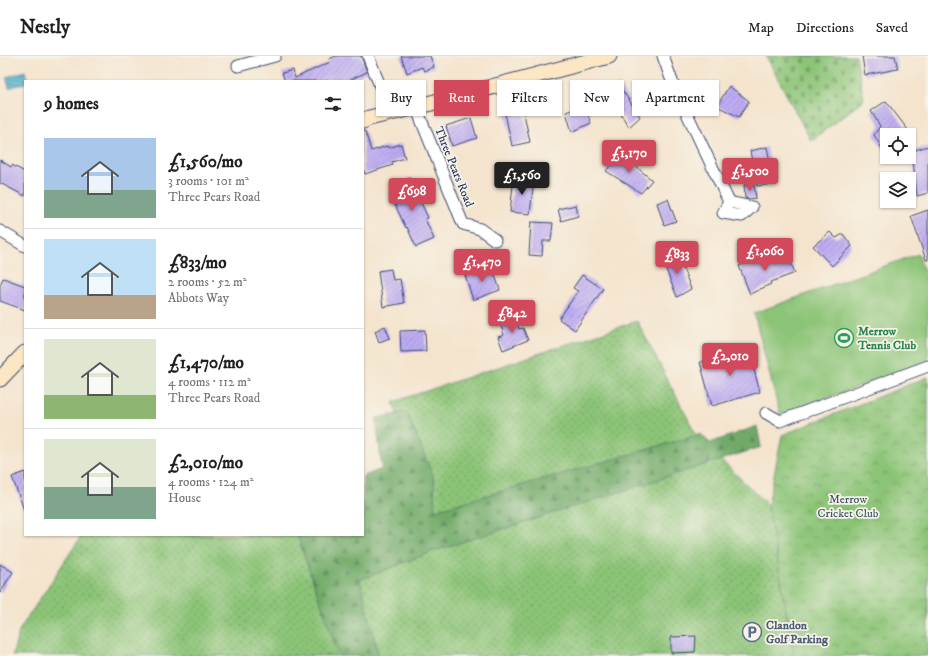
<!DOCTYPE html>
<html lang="en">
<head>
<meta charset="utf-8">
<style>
  :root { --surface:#fff; --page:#f2f2f2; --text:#202124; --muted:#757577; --line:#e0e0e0; --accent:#d1495b }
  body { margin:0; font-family:"IM FELL DW Pica",serif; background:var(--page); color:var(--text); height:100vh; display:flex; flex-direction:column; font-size:15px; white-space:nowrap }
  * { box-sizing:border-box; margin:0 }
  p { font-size:13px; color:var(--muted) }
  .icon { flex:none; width:22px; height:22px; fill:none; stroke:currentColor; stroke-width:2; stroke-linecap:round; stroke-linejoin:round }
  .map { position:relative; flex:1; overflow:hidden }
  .side { position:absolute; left:24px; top:24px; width:340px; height:456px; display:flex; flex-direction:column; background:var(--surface); border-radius:0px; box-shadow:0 1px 3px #0004 }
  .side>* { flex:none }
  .banner { position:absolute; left:376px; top:24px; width:380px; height:36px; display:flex; gap:8px }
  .fabs { position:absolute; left:880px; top:72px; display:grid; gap:8px }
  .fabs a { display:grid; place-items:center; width:36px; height:36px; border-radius:0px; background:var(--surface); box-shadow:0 1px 3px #0004; font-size:20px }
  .price { position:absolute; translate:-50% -34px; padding:0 9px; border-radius:4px; background:var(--accent); color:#fff; font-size:13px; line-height:26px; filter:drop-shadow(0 1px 2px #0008) }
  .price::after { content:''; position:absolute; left:50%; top:24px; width:12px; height:9px; margin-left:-6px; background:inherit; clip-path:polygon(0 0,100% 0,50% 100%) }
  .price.on { background:#222; color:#fff }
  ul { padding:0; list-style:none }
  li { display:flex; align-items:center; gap:12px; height:100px; padding:0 20px }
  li+li { border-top:1px solid var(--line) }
  li span { display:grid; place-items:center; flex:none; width:112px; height:80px; border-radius:0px; color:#555 }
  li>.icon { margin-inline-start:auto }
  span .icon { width:48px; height:48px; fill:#fffc; stroke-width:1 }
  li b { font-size:17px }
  h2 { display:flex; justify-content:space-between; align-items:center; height:48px; padding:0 20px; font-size:17px }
  .chip { padding:0 14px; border-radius:0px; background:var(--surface); box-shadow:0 1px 3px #0004; font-size:14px; line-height:36px }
  .chip.on { background:var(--accent); color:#fff }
  header { display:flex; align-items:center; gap:24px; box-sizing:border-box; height:56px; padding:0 20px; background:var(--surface); border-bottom:1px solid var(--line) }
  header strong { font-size:19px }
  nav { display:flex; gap:22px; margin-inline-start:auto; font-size:14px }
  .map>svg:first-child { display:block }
</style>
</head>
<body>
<header>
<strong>Nestly</strong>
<nav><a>Map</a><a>Directions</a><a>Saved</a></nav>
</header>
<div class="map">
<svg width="928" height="600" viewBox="0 0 928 600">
  <defs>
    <pattern id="grass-dots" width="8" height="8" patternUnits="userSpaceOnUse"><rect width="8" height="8" fill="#8cc477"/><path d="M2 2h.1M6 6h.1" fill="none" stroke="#72a065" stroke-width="1.8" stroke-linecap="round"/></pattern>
    <pattern id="forest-firs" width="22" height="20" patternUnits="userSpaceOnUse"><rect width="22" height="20" fill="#71aa68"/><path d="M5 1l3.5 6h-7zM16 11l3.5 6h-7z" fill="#5c8b59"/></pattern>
    <pattern id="cemetery-stones" width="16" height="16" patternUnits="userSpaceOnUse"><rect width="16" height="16" fill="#8cc477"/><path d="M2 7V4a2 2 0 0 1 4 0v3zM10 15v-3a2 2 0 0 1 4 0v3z" fill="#72a065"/></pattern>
    <pattern id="park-crowns" width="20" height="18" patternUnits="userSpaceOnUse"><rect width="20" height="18" fill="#8cc477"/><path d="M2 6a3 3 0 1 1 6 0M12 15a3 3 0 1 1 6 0" fill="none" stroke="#72a065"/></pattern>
    <pattern id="water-rules" width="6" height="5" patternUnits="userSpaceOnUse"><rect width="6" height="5" fill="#41aac1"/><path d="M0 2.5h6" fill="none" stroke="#368ba0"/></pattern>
    <pattern id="building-hatch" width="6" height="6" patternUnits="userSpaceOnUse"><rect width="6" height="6" fill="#beacf2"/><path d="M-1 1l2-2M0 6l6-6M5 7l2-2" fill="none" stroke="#9a8cc7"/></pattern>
  </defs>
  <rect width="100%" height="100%" fill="#f7f3e8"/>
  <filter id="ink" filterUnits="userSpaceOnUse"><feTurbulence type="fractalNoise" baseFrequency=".025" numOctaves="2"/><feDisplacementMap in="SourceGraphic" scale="8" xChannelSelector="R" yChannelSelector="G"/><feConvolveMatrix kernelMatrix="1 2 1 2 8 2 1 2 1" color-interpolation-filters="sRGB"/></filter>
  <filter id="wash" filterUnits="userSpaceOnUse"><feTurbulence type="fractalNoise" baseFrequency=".012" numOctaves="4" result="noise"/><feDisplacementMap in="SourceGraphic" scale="16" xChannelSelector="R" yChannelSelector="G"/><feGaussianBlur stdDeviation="0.9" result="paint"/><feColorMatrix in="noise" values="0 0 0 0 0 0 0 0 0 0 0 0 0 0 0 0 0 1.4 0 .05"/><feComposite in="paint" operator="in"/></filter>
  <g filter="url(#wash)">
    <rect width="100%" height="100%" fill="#f4e4cd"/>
    <path fill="url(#grass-dots)" stroke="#547a6a" d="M637,265l61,117 70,67 26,151h-782l8,-27 62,-94h235l18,44 87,-87 -29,-90z"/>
    <path fill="url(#forest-firs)" stroke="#466c63" d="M407,356l27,67 1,31 266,-76 9,9 47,-17 4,21 -327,104 -74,29 19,76h-40l-42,-121h66v-59l19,-7 -6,-51z"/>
    <path fill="url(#cemetery-stones)" stroke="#547a6a" d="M766,0h90l8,44 -53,41z"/>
    <path fill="url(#park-crowns)" stroke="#547a6a" d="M928,321v279h-134l-26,-151 14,-70z"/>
    <path fill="#8cc477" stroke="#547a6a" d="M918,198l10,29v79l-148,53 -26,-102z"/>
    <path fill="url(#water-rules)" stroke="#2e6c90" d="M25,15l3,10h-3v2l-16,5 -3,-11z"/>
    <g id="blocks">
      <g fill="url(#building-hatch)">
        <path d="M336,0h25l6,16 -20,9h-62l-3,-8 11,-3 2,8 35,-16 -1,-3z"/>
        <path d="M401,0h29l4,11 -10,4 -2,-4 -15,6z"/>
        <path d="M862,0h33l3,13 -33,6z"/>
        <path d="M619,29l21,32 -11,10 -21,-33z"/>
        <path d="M729,30l20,15 -10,16 -22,-11z"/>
        <path d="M886,45l22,29 -7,5h-14v22l-13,-22 6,-9 -9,-15z"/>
        <path d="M584,49l7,18 -19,9 -6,-20z"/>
        <path d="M523,53l7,33 -18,4 -7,-33z"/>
        <path d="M471,62l6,20 -25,8 -6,-20z"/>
        <path d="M363,75h2l6,20 16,-5 1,2 13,-4 4,14 -13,4 1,3 -28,9 -2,-7z"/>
        <path d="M928,90v47l-11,3 -5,-45z"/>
        <path d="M767,91l7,37 -17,2 -7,-35z"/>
        <path d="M621,98l31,26 -11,13 -35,-22z"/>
        <path d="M0,104l11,7 1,-2 13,7v24l-25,-13z"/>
        <path d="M514,121l20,2 -4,35 -20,-2z"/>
        <path d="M410,122l18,40 -3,1 9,20 -18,8 -9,-20 -1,1 -16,-34 5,-2 -3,-6z"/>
        <path d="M744,129h10l2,13 -8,1 -3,-1z"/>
        <path d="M668,143l8,22 -12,4 -7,-22z"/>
        <path d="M576,149l2,11 -17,5 -3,-12z"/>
        <path d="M928,154v50h-2l-15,-44z"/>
        <path d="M531,166l22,1 -2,18h-8l-1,15 -13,-1z"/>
        <path d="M830,176l6,6 7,-4 9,12 -20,20 -19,-20z"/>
        <path d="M676,194l15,39 -14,8 -12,-30z"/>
        <path d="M787,198l8,19 -24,9v2l-21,10 -11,-28 20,-9 4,7z"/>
        <path d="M492,210l8,24 -27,10 -8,-25z"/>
        <path d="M391,213l2,11 7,-1 4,24 -21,4 -5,-36z"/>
        <path d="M582,219l21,14 -28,41 -16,-11 19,-28 -5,-3z"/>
        <path d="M3,222l22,8v24l-25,-9v-16z"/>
        <path d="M515,261l4,12 4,-1 5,12 -25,10 -5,-13 6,-2 -4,-12z"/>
        <path d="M385,270l5,12 -11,4 -4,-11z"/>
        <path d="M425,274l1,21 -25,1 -1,-21z"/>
        <path d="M748,292l12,44 -48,14 -12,-44z"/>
        <path d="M25,416v38h-1l-12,-33z"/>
        <path d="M0,508l13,8 -13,21z"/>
        <path d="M696,580l-1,16 -24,1v-16z"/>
      </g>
    </g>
  </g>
  <g filter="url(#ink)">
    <use href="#blocks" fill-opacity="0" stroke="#3c4a6f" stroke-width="1"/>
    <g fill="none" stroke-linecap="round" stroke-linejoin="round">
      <defs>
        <g id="street">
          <path d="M368,0l23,57"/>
          <path d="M663,0l10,28 56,118"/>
          <path d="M238,10l37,-10"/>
          <path d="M416,51l47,117 17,5 15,11"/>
          <path d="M729,146l23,5 -10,9 -19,-3z"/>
          <path d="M0,175l25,15"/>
          <path d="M766,357l14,8 148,-55"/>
        </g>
        <g id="secondary">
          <path d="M363,65l6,-3 47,-11 193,-51"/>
          <path d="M0,323l25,-26"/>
        </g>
      </defs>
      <use href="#street" stroke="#3c4a6f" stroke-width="13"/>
      <use href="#secondary" stroke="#3c4a6f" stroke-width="17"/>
      <use href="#street" stroke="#fff" stroke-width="11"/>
      <use href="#secondary" stroke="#fce6c4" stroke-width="15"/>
    </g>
  </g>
  <defs>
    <symbol id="stadium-ring" viewBox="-11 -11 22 22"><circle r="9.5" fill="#f7f3e8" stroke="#2e9e5b" stroke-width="1.5"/><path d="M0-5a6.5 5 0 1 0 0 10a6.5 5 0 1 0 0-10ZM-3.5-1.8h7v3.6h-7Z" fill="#2e9e5b"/></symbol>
    <symbol id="parking-ring" viewBox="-11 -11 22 22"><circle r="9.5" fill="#f7f3e8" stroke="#5c6f8a" stroke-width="1.5"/><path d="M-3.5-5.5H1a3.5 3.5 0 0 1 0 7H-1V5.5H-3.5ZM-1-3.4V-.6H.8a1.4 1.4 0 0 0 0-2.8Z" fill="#5c6f8a"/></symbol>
  </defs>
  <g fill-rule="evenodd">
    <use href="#stadium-ring" x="833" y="271" width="22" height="22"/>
    <use href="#parking-ring" x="741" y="565" width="22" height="22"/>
  </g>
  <g text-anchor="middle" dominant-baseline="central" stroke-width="3.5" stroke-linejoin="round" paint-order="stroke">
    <g font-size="12" fill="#1b2f5e" stroke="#f7f3e8">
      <text transform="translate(454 111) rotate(68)">Three Pears Road</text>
    </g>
    <g font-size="12" font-weight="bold" fill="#27864d" stroke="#f7f3e8" text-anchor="start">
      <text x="858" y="275">Merrow<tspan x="858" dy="14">Tennis Club</tspan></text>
    </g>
    <g font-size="12" fill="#375464" stroke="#f7f3e8">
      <text x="848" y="443">Merrow<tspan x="848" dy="14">Cricket Club</tspan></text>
    </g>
    <g font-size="12" font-weight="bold" fill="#4e5e75" stroke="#f7f3e8" text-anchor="start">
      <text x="766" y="569">Clandon<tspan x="766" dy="14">Golf Parking</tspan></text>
    </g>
  </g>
</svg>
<div class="fabs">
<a><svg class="icon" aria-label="locate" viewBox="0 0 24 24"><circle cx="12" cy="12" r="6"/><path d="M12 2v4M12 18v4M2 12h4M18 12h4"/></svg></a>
<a><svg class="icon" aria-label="layers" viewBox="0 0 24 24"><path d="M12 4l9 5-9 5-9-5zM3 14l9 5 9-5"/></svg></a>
</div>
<b class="price" style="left:629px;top:118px">£1,170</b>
<b class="price" style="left:750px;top:136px">£1,500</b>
<b class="price on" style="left:522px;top:140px">£1,560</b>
<b class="price" style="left:412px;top:156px">£698</b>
<b class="price" style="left:765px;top:216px">£1,060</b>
<b class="price" style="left:677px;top:219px">£833</b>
<b class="price" style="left:482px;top:227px">£1,470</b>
<b class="price" style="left:512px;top:278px">£842</b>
<b class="price" style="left:730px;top:321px">£2,010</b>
<div class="banner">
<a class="chip">Buy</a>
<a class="chip on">Rent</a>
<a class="chip">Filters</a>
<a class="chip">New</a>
<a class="chip">Apartment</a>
</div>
<section class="side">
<h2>9 homes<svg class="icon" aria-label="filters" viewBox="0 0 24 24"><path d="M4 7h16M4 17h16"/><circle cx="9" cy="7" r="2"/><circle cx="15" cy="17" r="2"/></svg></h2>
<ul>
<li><span style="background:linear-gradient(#a9c7e8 65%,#7fa58c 0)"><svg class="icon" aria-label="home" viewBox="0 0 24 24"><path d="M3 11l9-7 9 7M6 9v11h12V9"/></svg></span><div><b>£1,560/mo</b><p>3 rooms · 101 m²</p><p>Three Pears Road</p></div></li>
<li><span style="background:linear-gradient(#bfe0f5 70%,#b9a48a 0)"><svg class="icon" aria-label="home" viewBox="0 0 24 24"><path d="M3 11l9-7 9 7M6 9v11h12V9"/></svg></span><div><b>£833/mo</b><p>2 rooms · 52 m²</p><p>Abbots Way</p></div></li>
<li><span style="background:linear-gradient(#dfe7d0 70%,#8fb573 0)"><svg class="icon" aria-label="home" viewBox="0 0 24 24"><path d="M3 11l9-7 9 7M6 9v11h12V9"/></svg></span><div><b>£1,470/mo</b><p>4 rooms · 112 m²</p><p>Three Pears Road</p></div></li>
<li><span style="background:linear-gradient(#dfe7d0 60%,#7fa58c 0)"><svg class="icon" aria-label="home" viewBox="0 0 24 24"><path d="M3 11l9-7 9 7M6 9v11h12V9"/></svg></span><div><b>£2,010/mo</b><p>4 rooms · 124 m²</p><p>House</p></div></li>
</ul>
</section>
</div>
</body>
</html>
